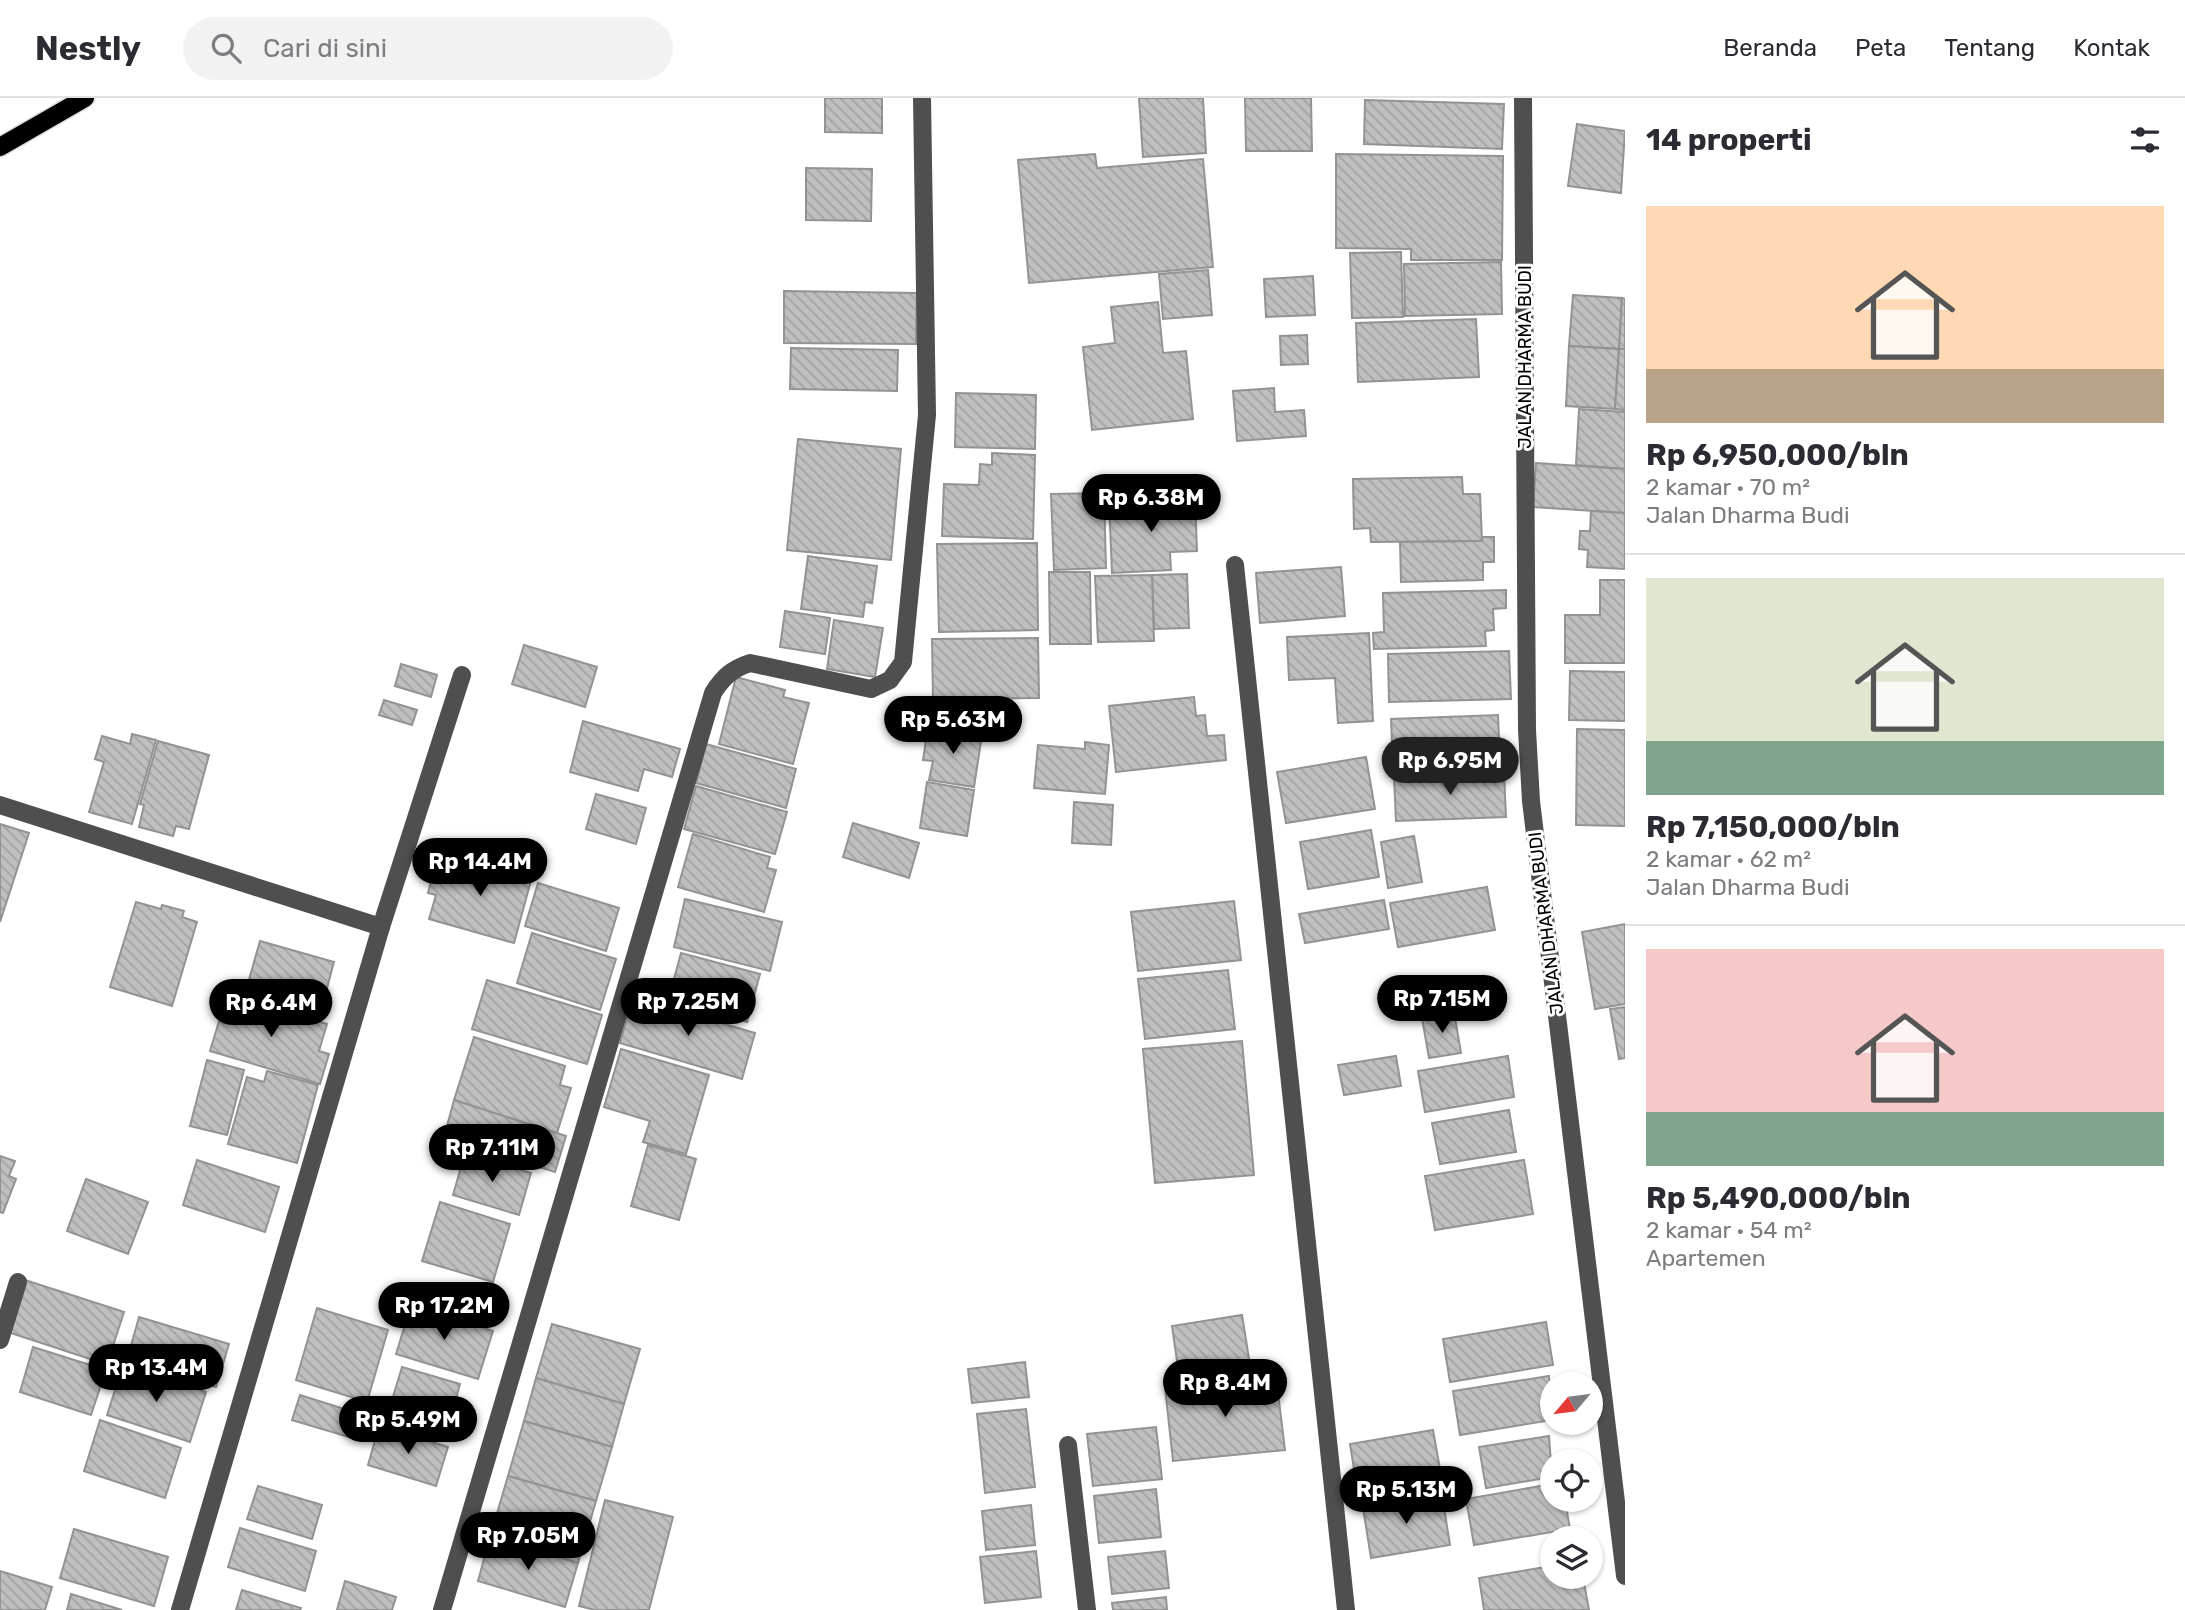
<!DOCTYPE html>
<html lang="id">
<head>
<meta charset="utf-8">
<style>
  :root { --surface:#fff; --page:#f2f2f3; --text:#2b2b33; --muted:#7c7c81; --line:#e1e1e2; --accent:#000 }
  body { margin:0; font-family:Rubik,sans-serif; background:var(--page); color:var(--text); height:100vh; display:flex; flex-direction:column; font-size:26px; white-space:nowrap }
  * { box-sizing:border-box; margin:0 }
  p { font-size:23px; color:var(--muted) }
  .icon { flex:none; width:38px; height:38px; fill:none; stroke:currentColor; stroke-width:2; stroke-linecap:round; stroke-linejoin:round }
  .map { position:relative; flex:1; overflow:hidden }
  .drawer { display:flex; flex-direction:column; background:var(--surface); width:560px }
  .drawer>* { flex:none }
  .needle { width:46px; rotate:241deg }
  .buttons { position:absolute; left:1540px; top:1274px; display:grid; gap:14px }
  .buttons a { display:grid; place-items:center; width:63px; height:63px; border-radius:50%; background:var(--surface); box-shadow:0 2px 5px #0004; font-size:35px }
  .price { position:absolute; translate:-50% -60px; padding:0 16px; border-radius:24px; background:var(--accent); color:#fff; font-size:23px; line-height:46px; filter:drop-shadow(0 2px 4px #0008) }
  .price::after { content:''; position:absolute; left:50%; top:42px; width:21px; height:16px; margin-left:-10px; background:inherit; clip-path:polygon(0 0,100% 0,50% 100%) }
  .price.on { background:#222; color:#fff }
  ul { padding:0; list-style:none }
  li { display:grid; align-content:center; gap:14px; height:371px; padding:0 21px }
  li+li { border-top:2px solid var(--line) }
  li span { display:grid; place-items:center; height:217px; border-radius:0px; color:#555 }
  li>.icon { margin-inline-start:auto }
  span .icon { width:126px; height:126px; fill:#fffc; stroke-width:1 }
  li b { font-size:30px }
  h2 { display:flex; justify-content:space-between; align-items:center; height:84px; padding:0 21px; font-size:30px }
  header { display:flex; align-items:center; gap:42px; box-sizing:border-box; height:98px; padding:0 35px; background:var(--surface); border-bottom:2px solid var(--line) }
  header strong { font-size:33px }
  nav { display:flex; gap:38px; margin-inline-start:auto; font-size:24px }
  .search { width:490px; height:63px; background:var(--page); display:flex; align-items:center; gap:18px; box-sizing:border-box; padding:0 24px; border-radius:38px; color:var(--muted); font-size:26px }
  main { display:flex; flex:1; min-height:0 }
  .map>svg:first-child { display:block }
</style>
</head>
<body>
<header>
<strong>Nestly</strong>
<div class="search"><svg class="icon" aria-label="search" viewBox="0 0 24 24"><circle cx="10" cy="10" r="6"/><path d="M15 15l6 6"/></svg>Cari di sini</div>
<nav><a>Beranda</a><a>Peta</a><a>Tentang</a><a>Kontak</a></nav>
</header>
<main>
<div class="map">
<svg width="1625" height="1512" viewBox="0 0 1625 1512">
  <defs>
    <pattern id="building-back-hatch" width="6" height="6" patternUnits="userSpaceOnUse" patternTransform="scale(1.75)"><rect width="6" height="6" fill="#bfbfbf"/><path d="M-1 5l2 2M0 0l6 6M5-1l2 2" fill="none" stroke="#a2a2a2"/></pattern>
  </defs>
  <rect width="100%" height="100%" fill="#fff"/>
  <g fill="url(#building-back-hatch)" stroke="#939393" stroke-width="2">
    <path d="M825,0h57v35l-57,-1z"/>
    <path d="M1139,0h64l3,55 -63,4z"/>
    <path d="M1245,0h66l1,53h-66z"/>
    <path d="M1365,2l139,4 -2,45 -138,-5z"/>
    <path d="M1577,26l48,7 -4,62 -53,-7z"/>
    <path d="M1095,56l2,14 106,-9 10,108 -184,16 -11,-123z"/>
    <path d="M1336,56l167,2 -1,104h-91v-11l-75,-1z"/>
    <path d="M806,70l66,1 -1,52 -65,-1z"/>
    <path d="M1401,154l2,65 -51,1 -2,-65z"/>
    <path d="M1501,164l1,52 -97,2 -1,-52z"/>
    <path d="M1208,172l4,45 -49,4 -4,-45z"/>
    <path d="M1313,178l2,39 -49,2 -2,-38z"/>
    <path d="M784,193l133,2 -1,51 -132,-1z"/>
    <path d="M1573,197l49,3 -3,51 -50,-3z"/>
    <path d="M1622,200l3,1v50h-6z"/>
    <path d="M1158,204l5,51 23,-2 7,68 -101,11 -9,-83 32,-4 -4,-36z"/>
    <path d="M1476,221l3,58 -121,5 -2,-59z"/>
    <path d="M1307,237l1,29 -27,1 -1,-29z"/>
    <path d="M1569,248l50,3 -4,60 -49,-3z"/>
    <path d="M791,250l107,2 -1,41 -107,-2z"/>
    <path d="M1619,251h6v61l-10,-1z"/>
    <path d="M1274,290l1,24 29,-2 2,26 -69,5 -4,-50z"/>
    <path d="M956,295l80,2 -1,54 -80,-2z"/>
    <path d="M1579,311l46,3v57l-49,-4z"/>
    <path d="M798,341l103,10 -10,111 -104,-10z"/>
    <path d="M992,355l43,2 -2,84 -91,-3 2,-52 35,1 1,-21 12,1z"/>
    <path d="M1536,365l89,6v44l-92,-6z"/>
    <path d="M1462,379l1,17h17l2,47 -111,1 -1,-14 -16,1 -1,-50z"/>
    <path d="M1104,395l2,75 -52,2 -3,-76z"/>
    <path d="M1195,401l2,52 -27,1 1,18 -59,3 -3,-71z"/>
    <path d="M1591,413l34,2v56l-38,-2 1,-17 -9,-1 1,-18h10z"/>
    <path d="M1482,439h12v25h-11v18l-82,2 -1,-40 82,-1z"/>
    <path d="M1037,445l1,87 -99,2 -2,-88z"/>
    <path d="M808,458l69,10 -5,37 -7,-1 -2,15 -62,-8z"/>
    <path d="M1341,469l4,49 -85,7 -4,-50z"/>
    <path d="M1049,474h41l1,72h-41z"/>
    <path d="M1187,476l2,54 -35,1 -2,-54z"/>
    <path d="M1152,477l2,66 -56,1 -3,-66z"/>
    <path d="M1600,482h25v83h-60v-48h35z"/>
    <path d="M1506,492v18l-13,1 1,21 -9,1 1,15 -112,3 -1,-16 11,-1 -1,-39z"/>
    <path d="M785,513l45,7 -5,36 -45,-7z"/>
    <path d="M834,522l49,8 -8,49 -48,-8z"/>
    <path d="M1369,535l4,88 -35,2 -3,-45 -46,2 -2,-43z"/>
    <path d="M1038,540l1,60 -106,1 -1,-60z"/>
    <path d="M524,547l73,22 -12,40 -73,-23z"/>
    <path d="M1509,553l2,48 -122,3 -1,-48z"/>
    <path d="M401,566l36,11 -6,22 -36,-11z"/>
    <path d="M1570,573l55,1v49l-56,-1z"/>
    <path d="M736,579l49,13 -2,7 26,6 -16,61 -74,-20z"/>
    <path d="M1194,599l2,19 9,-1 2,21 17,-1 2,25 -110,12 -7,-66z"/>
    <path d="M384,602l33,10 -5,15 -33,-10z"/>
    <path d="M1498,617l2,48 -107,4 -2,-48z"/>
    <path d="M583,623l97,28 -8,28 -28,-8 -6,22 -68,-19z"/>
    <path d="M928,628l54,9 -8,52 -45,-7 4,-19 -10,-1z"/>
    <path d="M1577,631l48,1v96l-49,-1z"/>
    <path d="M132,636l24,6 -24,84 -43,-12 15,-50 -9,-3 7,-23 28,8z"/>
    <path d="M158,643l51,14 -20,74 -13,-3 -3,10 -34,-9 5,-22 -4,-1z"/>
    <path d="M1085,644l24,3 -4,49 -71,-6 4,-43 47,4z"/>
    <path d="M706,646l90,25 -10,39 -90,-25z"/>
    <path d="M1366,659l9,52 -89,14 -9,-51z"/>
    <path d="M1504,675l2,44 -110,4 -2,-44z"/>
    <path d="M927,684l47,8 -7,46 -47,-8z"/>
    <path d="M696,688l91,26 -12,42 -91,-25z"/>
    <path d="M596,696l50,14 -10,36 -50,-15z"/>
    <path d="M1074,704l39,3 -2,40 -39,-2z"/>
    <path d="M853,725l66,20 -10,35 -66,-21z"/>
    <path d="M0,726l29,9 -29,89z"/>
    <path d="M1371,732l8,47 -71,12 -8,-47z"/>
    <path d="M693,736l77,23 -3,11 9,2 -12,42 -86,-25z"/>
    <path d="M1414,738l8,46 -34,6 -7,-46z"/>
    <path d="M450,757l82,22 -18,66 -85,-24 7,-24 -8,-2 5,-20 11,4z"/>
    <path d="M538,785l81,25 -13,43 -81,-25z"/>
    <path d="M1487,789l8,43 -97,17 -8,-44z"/>
    <path d="M685,801l97,23 -12,49 -96,-24z"/>
    <path d="M1384,802l5,29 -84,14 -6,-29z"/>
    <path d="M1234,803l7,59 -103,11 -7,-59z"/>
    <path d="M136,804l25,7 1,-4 22,6 -2,6 15,5 -25,84 -62,-19z"/>
    <path d="M1625,826v80l-30,5 -13,-77z"/>
    <path d="M532,835l84,26 -16,51 -83,-27z"/>
    <path d="M260,843l74,21 -15,56 -75,-21z"/>
    <path d="M681,855l79,21 -13,48 -79,-21z"/>
    <path d="M1228,872l7,59 -90,10 -7,-60z"/>
    <path d="M487,882l115,35 -15,49 -115,-35z"/>
    <path d="M227,897l100,29 -8,27 10,3 -9,30 -110,-33z"/>
    <path d="M633,899l122,36 -13,46 -122,-36z"/>
    <path d="M1625,909v51l-6,1 -9,-50z"/>
    <path d="M1454,914l7,41 -32,5 -7,-40z"/>
    <path d="M474,939l91,29 -5,19 11,3 -14,45 -103,-33z"/>
    <path d="M1242,943l12,134 -99,8 -12,-134z"/>
    <path d="M621,951l88,26 -23,79 -43,-12 7,-21 -46,-14z"/>
    <path d="M1396,958l5,30 -57,9 -6,-30z"/>
    <path d="M1508,958l6,41 -89,15 -7,-41z"/>
    <path d="M207,962l37,10 -17,65 -37,-9z"/>
    <path d="M267,973l51,14 -21,78 -69,-19 19,-67 17,5z"/>
    <path d="M454,1002l112,36 -11,36 -111,-35z"/>
    <path d="M1509,1012l7,42 -76,12 -8,-41z"/>
    <path d="M648,1047l48,14 -17,61 -48,-14z"/>
    <path d="M465,1055l66,20 -12,42 -66,-20z"/>
    <path d="M0,1058l15,5 -6,15 7,3 -13,34 -3,-1z"/>
    <path d="M197,1062l82,27 -14,45 -82,-27z"/>
    <path d="M1524,1062l9,54 -98,16 -10,-54z"/>
    <path d="M86,1081l62,23 -20,52 -61,-23z"/>
    <path d="M440,1104l70,22 -17,58 -71,-21z"/>
    <path d="M25,1182l99,32 -13,40 -11,-4 -4,13 -88,-29z"/>
    <path d="M411,1207l82,26 -15,48 -82,-25z"/>
    <path d="M317,1210l71,22 -21,72 -71,-22z"/>
    <path d="M1242,1217l9,56 -71,11 -8,-56z"/>
    <path d="M139,1219l90,27 -13,43 -89,-27z"/>
    <path d="M1546,1224l7,43 -103,17 -7,-43z"/>
    <path d="M552,1226l88,25 -16,55 -88,-26z"/>
    <path d="M33,1249l73,23 -15,45 -71,-23z"/>
    <path d="M1025,1264l4,35 -57,6 -4,-34z"/>
    <path d="M123,1267l83,27 -16,50 -83,-27z"/>
    <path d="M402,1269l58,17 -12,44 -59,-18z"/>
    <path d="M1276,1278l9,74 -112,11 -8,-73z"/>
    <path d="M1549,1278l3,44 -92,15 -7,-44z"/>
    <path d="M536,1280l88,26 -12,43 -88,-26z"/>
    <path d="M300,1297l60,19 -8,24 -60,-18z"/>
    <path d="M1026,1311l9,78 -50,6 -8,-79z"/>
    <path d="M100,1322l81,28 -16,50 -81,-27z"/>
    <path d="M524,1323l88,26 -16,54 -88,-25z"/>
    <path d="M379,1328l69,21 -12,39 -68,-21z"/>
    <path d="M1156,1329l6,52 -69,7 -6,-52z"/>
    <path d="M1433,1332l9,50 -84,14 -8,-50z"/>
    <path d="M1549,1338l3,41 -66,11 -7,-41z"/>
    <path d="M508,1378l88,25 -18,62 -88,-26z"/>
    <path d="M1552,1386v16h13l5,29 -96,16 -8,-46z"/>
    <path d="M258,1388l64,19 -10,34 -65,-20z"/>
    <path d="M1156,1391l5,48 -62,6 -5,-47z"/>
    <path d="M1442,1397l8,50 -79,13 -8,-50z"/>
    <path d="M605,1402l68,17 -24,93h-54l-16,-4z"/>
    <path d="M1031,1407l4,40 -49,5 -4,-39z"/>
    <path d="M240,1430l76,23 -11,40 -77,-24z"/>
    <path d="M74,1431l94,28 -14,49 -94,-28z"/>
    <path d="M490,1439l88,26 -13,44 -87,-26z"/>
    <path d="M1036,1453l5,46 -56,6 -5,-46z"/>
    <path d="M1165,1453l4,37 -57,6 -4,-37z"/>
    <path d="M1552,1468v11h31l6,33h-105l-5,-32z"/>
    <path d="M0,1473l52,16 -7,23h-45z"/>
    <path d="M345,1483l51,16 -4,13h-55z"/>
    <path d="M242,1492l59,18 -1,2h-64z"/>
    <path d="M71,1496l51,16h-55z"/>
    <path d="M1166,1499l1,13h-54l-1,-7z"/>
  </g>
  <g fill="none" stroke-linecap="round" stroke-linejoin="round">
    <defs>
      <path id="major" d="M0,49l85,-49"/>
    </defs>
    <use href="#major" stroke="#dbdbdb" stroke-width="21"/>
    <g stroke="#4f4f4f" stroke-width="18">
      <path d="M1523,0l4,632 4,71 94,775"/>
      <path d="M1235,467l111,1045"/>
      <path d="M0,707l381,122"/>
      <path d="M0,1242l18,-58"/>
      <path d="M1068,1347l19,165"/>
      <path d="M180,1512l201,-683 81,-252"/>
      <path d="M442,1512l271,-917c10,-16 19,-24 37,-30l121,26 19,-9 13,-18 24,-247 -5,-317"/>
    </g>
    <use href="#major" stroke="#000" stroke-width="18"/>
  </g>
  <g text-anchor="middle" dominant-baseline="central" stroke-width="6" stroke-linejoin="round" paint-order="stroke">
    <g font-size="18" fill="#000" stroke="#fff">
      <text transform="translate(1525 259) rotate(-90)">JALAN DHARMA BUDI</text>
      <text transform="translate(1546 825) rotate(-97)">JALAN DHARMA BUDI</text>
    </g>
  </g>
</svg>
<div class="buttons">
<a><svg class="needle" viewBox="-14 -14 28 28"><path d="M0-13l5 13h-10z" fill="#e53935"/><path d="M0 13l5-13h-10z" fill="#7c7c81"/></svg></a>
<a><svg class="icon" aria-label="locate" viewBox="0 0 24 24"><circle cx="12" cy="12" r="6"/><path d="M12 2v4M12 18v4M2 12h4M18 12h4"/></svg></a>
<a><svg class="icon" aria-label="layers" viewBox="0 0 24 24"><path d="M12 4l9 5-9 5-9-5zM3 14l9 5 9-5"/></svg></a>
</div>
<b class="price" style="left:1151px;top:436px">Rp 6.38M</b>
<b class="price" style="left:953px;top:658px">Rp 5.63M</b>
<b class="price on" style="left:1450px;top:699px">Rp 6.95M</b>
<b class="price" style="left:480px;top:800px">Rp 14.4M</b>
<b class="price" style="left:1442px;top:937px">Rp 7.15M</b>
<b class="price" style="left:688px;top:940px">Rp 7.25M</b>
<b class="price" style="left:271px;top:941px">Rp 6.4M</b>
<b class="price" style="left:492px;top:1086px">Rp 7.11M</b>
<b class="price" style="left:444px;top:1244px">Rp 17.2M</b>
<b class="price" style="left:156px;top:1306px">Rp 13.4M</b>
<b class="price" style="left:1225px;top:1321px">Rp 8.4M</b>
<b class="price" style="left:408px;top:1358px">Rp 5.49M</b>
<b class="price" style="left:1406px;top:1428px">Rp 5.13M</b>
<b class="price" style="left:528px;top:1474px">Rp 7.05M</b>
</div>
<section class="drawer">
<h2>14 properti<svg class="icon" aria-label="filters" viewBox="0 0 24 24"><path d="M4 7h16M4 17h16"/><circle cx="9" cy="7" r="2"/><circle cx="15" cy="17" r="2"/></svg></h2>
<ul>
<li><span style="background:linear-gradient(#ffd9b3 75%,#b9a48a 0)"><svg class="icon" aria-label="home" viewBox="0 0 24 24"><path d="M3 11l9-7 9 7M6 9v11h12V9"/></svg></span><div><b>Rp 6,950,000/bln</b><p>2 kamar · 70 m²</p><p>Jalan Dharma Budi</p></div></li>
<li><span style="background:linear-gradient(#dfe7d0 75%,#7fa58c 0)"><svg class="icon" aria-label="home" viewBox="0 0 24 24"><path d="M3 11l9-7 9 7M6 9v11h12V9"/></svg></span><div><b>Rp 7,150,000/bln</b><p>2 kamar · 62 m²</p><p>Jalan Dharma Budi</p></div></li>
<li><span style="background:linear-gradient(#f6c9c9 75%,#7fa58c 0)"><svg class="icon" aria-label="home" viewBox="0 0 24 24"><path d="M3 11l9-7 9 7M6 9v11h12V9"/></svg></span><div><b>Rp 5,490,000/bln</b><p>2 kamar · 54 m²</p><p>Apartemen</p></div></li>
</ul>
</section>
</main>
</body>
</html>
